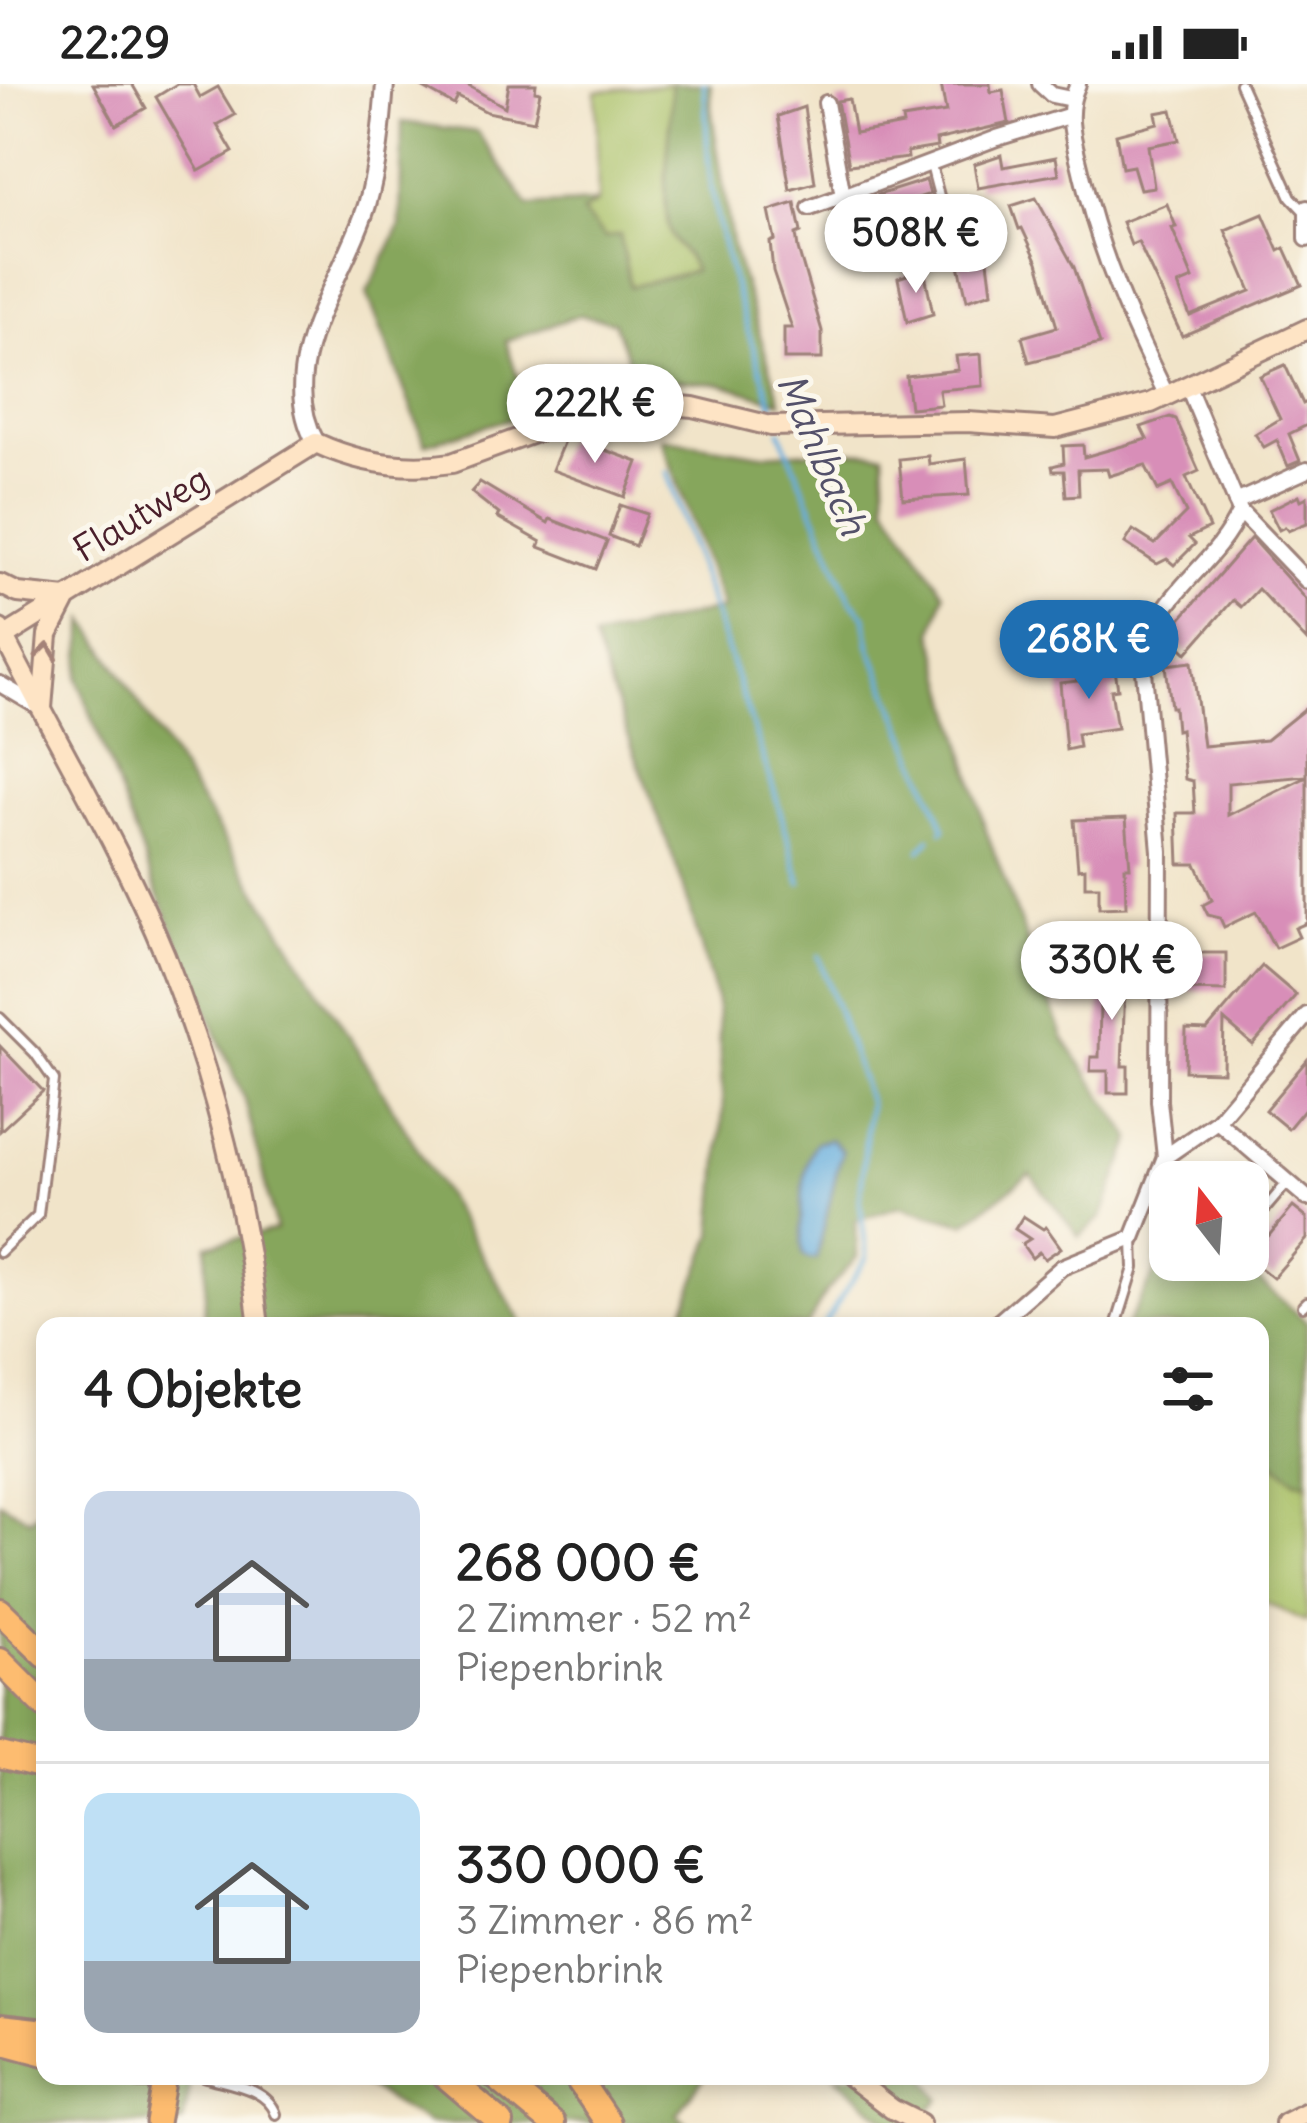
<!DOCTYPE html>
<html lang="de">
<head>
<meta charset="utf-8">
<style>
  :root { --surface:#fff; --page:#f6f6f6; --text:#222; --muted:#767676; --line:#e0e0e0; --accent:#1f6fb2 }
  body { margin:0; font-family:Delius,sans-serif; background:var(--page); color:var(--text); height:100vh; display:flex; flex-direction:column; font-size:45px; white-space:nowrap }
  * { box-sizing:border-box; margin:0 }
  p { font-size:39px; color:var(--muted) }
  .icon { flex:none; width:66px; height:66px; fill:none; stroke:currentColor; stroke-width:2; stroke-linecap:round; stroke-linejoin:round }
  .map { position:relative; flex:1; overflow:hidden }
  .drawer { position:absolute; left:36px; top:1233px; width:1233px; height:768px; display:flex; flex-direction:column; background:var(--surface); border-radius:24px; box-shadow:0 6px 18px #0003 }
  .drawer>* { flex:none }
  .needle { width:78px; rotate:343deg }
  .buttons { position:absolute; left:1149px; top:1077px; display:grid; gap:24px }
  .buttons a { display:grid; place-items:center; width:120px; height:120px; border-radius:24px; background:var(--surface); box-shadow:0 6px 18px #0003; font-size:60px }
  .price { position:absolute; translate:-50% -102px; padding:0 27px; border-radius:42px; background:#fff; color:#222; font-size:39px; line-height:78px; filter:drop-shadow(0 3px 6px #0008) }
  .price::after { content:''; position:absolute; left:50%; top:72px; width:36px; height:27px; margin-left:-18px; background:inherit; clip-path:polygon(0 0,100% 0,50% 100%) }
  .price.active { background:var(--accent); color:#fff }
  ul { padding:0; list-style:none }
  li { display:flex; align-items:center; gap:36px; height:300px; padding:0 48px }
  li+li { border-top:3px solid var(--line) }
  li span { display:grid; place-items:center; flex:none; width:336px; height:240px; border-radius:24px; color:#555 }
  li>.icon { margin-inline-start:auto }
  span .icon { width:144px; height:144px; fill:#fffc; stroke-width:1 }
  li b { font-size:51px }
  h2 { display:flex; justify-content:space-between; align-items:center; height:144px; padding:0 48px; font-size:51px }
  .status { display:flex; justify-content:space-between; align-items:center; height:84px; padding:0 60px; background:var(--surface); direction:ltr }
  .status svg { height:33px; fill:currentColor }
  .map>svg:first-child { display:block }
</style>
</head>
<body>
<div class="status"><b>22:29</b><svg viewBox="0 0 49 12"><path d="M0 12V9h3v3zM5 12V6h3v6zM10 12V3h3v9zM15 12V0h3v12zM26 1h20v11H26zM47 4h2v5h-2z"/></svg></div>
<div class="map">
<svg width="1307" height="2039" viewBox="0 0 1307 2039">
  <rect width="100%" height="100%" fill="#fbf7ec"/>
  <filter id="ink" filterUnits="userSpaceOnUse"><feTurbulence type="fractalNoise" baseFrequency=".00833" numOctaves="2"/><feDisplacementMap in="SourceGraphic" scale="24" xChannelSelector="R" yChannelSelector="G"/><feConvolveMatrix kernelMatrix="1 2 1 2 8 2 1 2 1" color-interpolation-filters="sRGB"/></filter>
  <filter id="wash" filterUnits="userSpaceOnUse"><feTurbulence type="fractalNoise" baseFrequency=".004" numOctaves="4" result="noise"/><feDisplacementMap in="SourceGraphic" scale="48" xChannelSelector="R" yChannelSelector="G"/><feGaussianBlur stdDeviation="2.7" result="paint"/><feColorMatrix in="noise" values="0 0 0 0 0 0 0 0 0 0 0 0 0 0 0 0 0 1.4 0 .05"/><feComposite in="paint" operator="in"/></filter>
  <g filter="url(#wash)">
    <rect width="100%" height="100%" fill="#f1e4c9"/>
    <g fill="#a8c066" stroke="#797048" stroke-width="3">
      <path d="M671,0c4,48 -14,101 -1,147 4,17 21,24 24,40l-65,16 -24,-49 -23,-26 16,-10 -2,-111z"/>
      <path d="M1260,1368l35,27 12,4v139l-47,-22z"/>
    </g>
    <g fill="#86a65b" stroke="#686243" stroke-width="3">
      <path d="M671,0h40v24l22,141 48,153 -60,-18 -73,-6 -49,13 -4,-8 34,-21 -15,-40 -34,-7 -74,26 23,72 -104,31 -58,-151 33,-67 2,-104 75,10 52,74 69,-4 -16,10 23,26 15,-3 10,52 64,-16c-3,-16 -20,-24 -25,-41 -10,-42 5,-101 2,-146z"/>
      <path d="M661,354l101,16 69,-4 53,3 2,50 58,90 -11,39 52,196 79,211 68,100 -30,78 -23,20 -49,-63 -65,49 -65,-17 -44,14 1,37 -31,35 -19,34h-129l35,-91 10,-125 -6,-108 -34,-117 -90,-246 130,-31z"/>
      <path d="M86,535l293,466 145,241h-320l3,-81 69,-15 -31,-130 -89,-210 -78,-211z"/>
      <path d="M1165,1114l5,4v58h65l72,62v161l-12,-4 -35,-27v-126h-134l28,-51z"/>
      <path d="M0,1418l29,17 16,-13v570h147l-9,47h-183z"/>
      <path d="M348,1992h357l-28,38 10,9h-259z"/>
      <path d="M835,1992h89l17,23 -25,24h-26z"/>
    </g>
    <path fill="#67afde" stroke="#586784" stroke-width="3" d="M831,1055l11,12c-10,36 -16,71 -26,108h-7l-6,-4c-4,-29 -2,-91 13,-113z"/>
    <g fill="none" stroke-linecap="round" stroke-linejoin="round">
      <g stroke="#67afde" stroke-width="4.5">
        <path d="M704,0c3,37 2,75 9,112 13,77 40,149 64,224"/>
        <path d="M780,347l70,168 15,17 5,31 75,182 -3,2"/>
        <path d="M667,388l106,315 28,96"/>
        <path d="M920,766l10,-11"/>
        <path d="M819,872l50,146 -9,99 7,56 -44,69"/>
      </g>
    </g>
    <g id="blocks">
      <g fill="#d88eb8">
        <path d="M93,0h39l14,24 -30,17z"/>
        <path d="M177,0h16l7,13 18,-10 17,28 -18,10 16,27 -34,19 -43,-74z"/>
        <path d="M416,0h49l40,23 4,-23h27l-1,7 5,1 -6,29 -47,-9 -29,-15 -4,8z"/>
        <path d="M941,0h49l1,8 12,-2 6,33 -73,17 1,7 -30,5 1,6 -59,7 -12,-64 12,-2 6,34 32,-5 16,-3 -1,-6 44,-7z"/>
        <path d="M804,23l11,76 -25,7 -12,-74z"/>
        <path d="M1172,26l7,30 -31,6 6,41 -14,2 -7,-23 -11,2 -6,-34 42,-11 -2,-10z"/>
        <path d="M1001,71l2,12 53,-10 3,17 -81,14 -4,-24z"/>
        <path d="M926,96l4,14 -21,7 6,22 -14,4 -6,-22 -13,3 -4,-13z"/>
        <path d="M965,114l23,63 4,31 -25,8 -10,-44 13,-4 -18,-49z"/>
        <path d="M1036,114l38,69 26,77 -71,18 -7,-25 35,-10 -19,-65 -16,-34 -3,1 -8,-23z"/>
        <path d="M795,119l6,29 -5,2 2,15 24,82v28h-38v-31h8l-19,-57 -3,-29 5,-2 -6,-29z"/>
        <path d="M1167,120l9,23 -4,1 21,51 -15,6 12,31 61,-25 -26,-61 38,-16 16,37 6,-3 17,37 -120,51 -44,-94 -7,3 -9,-23z"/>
        <path d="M846,131l24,1 -2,36 -23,-1z"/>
        <path d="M924,185l9,45 -26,8 -9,-44z"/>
        <path d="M981,270l2,32 -44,4 2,15 -31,3 -4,-32 52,-6 -2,-14z"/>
        <path d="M1285,281l18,39 4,-2v23l-18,9 11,27 -12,5 -11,-26 -13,7 -9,-13 25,-15 -20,-43z"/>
        <path d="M1170,333l6,2 23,52 -13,6 23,51 -20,10 6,6 -21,21 -7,-6 -10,5 -32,-21 8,-13 22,14 31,-31 -14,-29 -14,6 -13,-25 -36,11 -2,-7 -29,1 1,25 -13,1 -2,-25h-11l-1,-5 12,-3 -1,-17 20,-1 1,12 63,-18 -6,-12z"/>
        <path d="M566,352l72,26 -13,35 -73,-27z"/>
        <path d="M928,372l1,8 37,-5 3,36 -66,4 -4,-40z"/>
        <path d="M480,398l68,41 2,-4 57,22 -11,28 -57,-22 2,-5 -44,-25 2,-3 -28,-22z"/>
        <path d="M1299,411l2,5 6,-3v26l-19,8 -3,-4 -6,3 -10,-20z"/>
        <path d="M620,421l27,9 -12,32 -26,-10z"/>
        <path d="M1251,454l56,62v41l-49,-52 -17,18 -8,-7 -46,53 -20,-19z"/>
        <path d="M1103,574l1,7 10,-1 4,25 -7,1 6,38 -40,6 2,13 -13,3 -6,-67 27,-3 -3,-18z"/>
        <path d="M1192,578l11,84 63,-6 41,-33v69l-79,7v32l79,-38v146l-12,5 4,9 -24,11 -19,-36 -32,15 -4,-9 -12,-3 -5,-10 9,-5 -16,-36h-17l-2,-51h18l-2,-32 -8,-2 -5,-50 -4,1 -2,-23h-3l-5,-42z"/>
        <path d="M1126,734l4,49h-5l1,40 -27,1v-22h-14v-18l-7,1 -4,-49z"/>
        <path d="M1188,869h38v38l-38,-1z"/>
        <path d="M1100,872h26l-4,110h6v27h-20v-22h-18l1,-14h8l1,-55 -4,-25h4z"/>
        <path d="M1262,882l34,29 -43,50 -29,-25 -1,52 -38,-1 1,-42 21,1z"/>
        <path d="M0,962l43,45 -43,40z"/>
        <path d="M1307,976v46l-19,23 -23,-19z"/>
        <path d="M1293,1123l14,11v21l-34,39 -24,-19z"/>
        <path d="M1023,1132l20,13 3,-2 15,21 -16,11 -6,-7 -7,6 -10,-14 8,-5 -15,-10z"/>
      </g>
    </g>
  </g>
  <g filter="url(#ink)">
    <use href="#blocks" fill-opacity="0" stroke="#9e827a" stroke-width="3"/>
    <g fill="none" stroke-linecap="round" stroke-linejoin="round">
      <defs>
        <g id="service">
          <path d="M1240,0l51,113 14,15"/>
          <path d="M930,170l22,-8 -21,-81"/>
          <path d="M0,934l35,35 19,27 -16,135 -38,37"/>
          <path d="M1248,1145l39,-46"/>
          <path d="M1303,1222l4,-4"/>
          <path d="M1116,1242l18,-58 -1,-28"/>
          <path d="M203,1992c25,8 64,11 73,38"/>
        </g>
        <g id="minor">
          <path d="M1040,0l12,11 19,4"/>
          <path d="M1078,0c-15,32 -3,59 4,91 19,82 48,146 85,221"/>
          <path d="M843,112l154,-58 71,-22"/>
          <path d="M810,124l33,-12 -17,-93"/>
          <path d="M1307,124v31"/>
          <path d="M1188,303l52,124 67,70"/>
          <path d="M1236,418l71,-32"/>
          <path d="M0,600l42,25"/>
          <path d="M1217,1037l90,77"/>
          <path d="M1165,1073l-6,-56 1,-250 -16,-180c6,-80 66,-94 96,-160"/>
          <path d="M994,1242l68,-59 71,-29 32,-81 52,-36 90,-106"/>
        </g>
        <path id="tertiary" d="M316,359c-44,-79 28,-162 51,-238 11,-39 15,-81 18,-121"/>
        <g id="secondary">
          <path d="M0,500l18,9 49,5"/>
          <path d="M0,545c54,109 119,214 165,326 48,120 79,243 94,371"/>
          <path d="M4,553l312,-194c43,20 89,27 136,20l114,-42 80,-18 47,4 78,19 196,-4 88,6 96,-25 156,-74"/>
          <path d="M42,624l6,-73 17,-33"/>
          <path d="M849,1992l43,33 28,14"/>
          <path d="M1285,2039l22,-11"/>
        </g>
        <path id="primary" d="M157,2039l8,-47"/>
        <g id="trunk">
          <path d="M0,1527l45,44"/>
          <path d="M0,1577l45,45"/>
          <path d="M0,1671l45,11"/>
          <path d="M0,1943l45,5"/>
          <path d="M0,1957l45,12"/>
          <path d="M139,1992h10"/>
          <path d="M446,1992l55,47"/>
          <path d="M495,1992l57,47"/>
          <path d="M576,1992l32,47"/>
        </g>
      </defs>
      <use href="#service" stroke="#9e827a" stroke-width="14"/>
      <use href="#minor" stroke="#9e827a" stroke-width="20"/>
      <use href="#tertiary" stroke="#9e827a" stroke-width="22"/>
      <use href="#secondary" stroke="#9e827a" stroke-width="24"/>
      <use href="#primary" stroke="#9e827a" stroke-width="27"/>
      <use href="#trunk" stroke="#9e827a" stroke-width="30"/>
      <use href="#service" stroke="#fff" stroke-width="8"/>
      <use href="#minor" stroke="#fff" stroke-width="14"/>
      <use href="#tertiary" stroke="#fff" stroke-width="16"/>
      <use href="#secondary" stroke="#fee4c5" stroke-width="18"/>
      <use href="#primary" stroke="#fdbc6f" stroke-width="21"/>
      <use href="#trunk" stroke="#fdbc6f" stroke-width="24"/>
    </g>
    <defs><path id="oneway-chevron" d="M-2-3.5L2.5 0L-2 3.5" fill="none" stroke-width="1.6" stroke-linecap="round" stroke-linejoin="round" transform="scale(3)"/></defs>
    <use stroke="#a48278" href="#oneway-chevron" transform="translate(47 568) rotate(-83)"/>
  </g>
  <g text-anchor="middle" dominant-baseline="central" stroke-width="10" stroke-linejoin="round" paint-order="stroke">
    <g font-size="36" fill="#4a1f2b" stroke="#fbf7ec">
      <text transform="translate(141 430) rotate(-31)">Flautweg</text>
    </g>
    <g font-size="39" font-style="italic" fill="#54516a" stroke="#fbf7ec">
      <text transform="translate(822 370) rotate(67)">Mahlbach</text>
    </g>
  </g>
</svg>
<div class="buttons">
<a><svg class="needle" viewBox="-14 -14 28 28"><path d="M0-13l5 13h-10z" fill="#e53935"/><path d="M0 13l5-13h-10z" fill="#767676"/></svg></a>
</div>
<b class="price" style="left:916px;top:212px">508K €</b>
<b class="price" style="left:595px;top:382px">222K €</b>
<b class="price active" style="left:1089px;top:618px">268K €</b>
<b class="price" style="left:1112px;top:939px">330K €</b>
<section class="drawer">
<h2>4 Objekte<svg class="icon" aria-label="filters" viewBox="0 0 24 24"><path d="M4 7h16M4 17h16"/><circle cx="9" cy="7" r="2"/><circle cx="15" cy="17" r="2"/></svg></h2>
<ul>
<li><span style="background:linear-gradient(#c9d6e8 70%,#9aa5b1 0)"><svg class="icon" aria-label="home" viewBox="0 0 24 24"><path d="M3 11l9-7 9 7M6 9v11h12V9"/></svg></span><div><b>268 000 €</b><p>2 Zimmer · 52 m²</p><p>Piepenbrink</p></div></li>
<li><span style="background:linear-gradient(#bfe0f5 70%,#9aa5b1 0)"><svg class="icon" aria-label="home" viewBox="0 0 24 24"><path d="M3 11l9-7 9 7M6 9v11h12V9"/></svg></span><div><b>330 000 €</b><p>3 Zimmer · 86 m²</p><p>Piepenbrink</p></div></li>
</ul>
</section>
</div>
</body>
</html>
